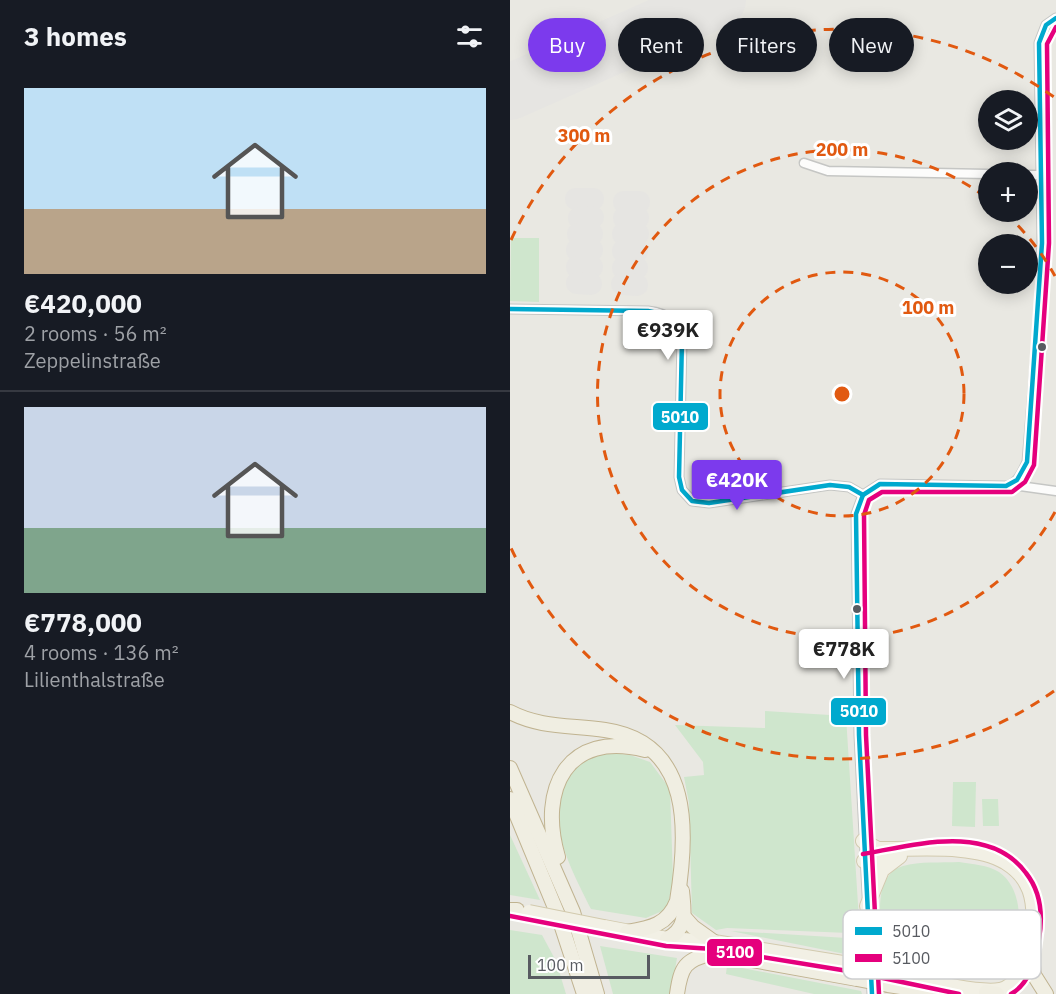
<!DOCTYPE html>
<html lang="en">
<head>
<meta charset="utf-8">
<style>
  :root { --surface:#171b24; --page:#242831; --text:#f1f3f6; --muted:#9ea1a6; --line:#363941; --accent:#7c3aed }
  body { margin:0; font-family:"IBM Plex Sans",sans-serif; background:var(--page); color:var(--text); height:100vh; display:flex; flex-direction:column; font-size:22px; white-space:nowrap }
  * { box-sizing:border-box; margin:0 }
  p { font-size:20px; color:var(--muted) }
  .icon { flex:none; width:33px; height:33px; fill:none; stroke:currentColor; stroke-width:2; stroke-linecap:round; stroke-linejoin:round }
  .map { position:relative; flex:1; overflow:hidden }
  .panel { display:flex; flex-direction:column; background:var(--surface); width:510px }
  .panel>* { flex:none }
  .hud { position:absolute; left:18px; top:18px; width:438px; height:54px; display:flex; gap:12px }
  .fabs { position:absolute; left:468px; top:90px; display:grid; gap:12px }
  .fabs a { display:grid; place-items:center; width:60px; height:60px; border-radius:50%; background:var(--surface); box-shadow:0 3px 15px #0003; font-size:30px }
  .scale { position:absolute; left:18px; bottom:15px; width:122px; box-sizing:border-box; padding-left:6px; border:3px solid #585b61; border-top:0; font-size:16px; line-height:21px; white-space:nowrap; color:#585b61; -webkit-text-stroke:4px #fff; paint-order:stroke }
  .price { position:absolute; translate:-50% -51px; padding:0 14px; border-radius:6px; background:#fff; color:#222; font-size:20px; line-height:39px; filter:drop-shadow(0 2px 3px #0008) }
  .price::after { content:''; position:absolute; left:50%; top:36px; width:18px; height:14px; margin-left:-9px; background:inherit; clip-path:polygon(0 0,100% 0,50% 100%) }
  .price.selected { background:var(--accent); color:#fff }
  ul { padding:0; list-style:none }
  li { display:grid; align-content:center; gap:12px; height:318px; padding:0 24px }
  li+li { border-top:2px solid var(--line) }
  li span { display:grid; place-items:center; height:186px; border-radius:0px; color:#555 }
  li>.icon { margin-inline-start:auto }
  span .icon { width:108px; height:108px; fill:#fffc; stroke-width:1 }
  li b { font-size:26px }
  h2 { display:flex; justify-content:space-between; align-items:center; height:72px; padding:0 24px; font-size:26px }
  .tag { padding:0 21px; border-radius:27px; background:var(--surface); box-shadow:0 3px 15px #0003; font-size:21px; line-height:54px }
  .tag.selected { background:var(--accent); color:#fff }
  main { display:flex; flex:1; min-height:0 }
  .map>svg:first-child { display:block }
</style>
</head>
<body>
<main>
<section class="panel">
<h2>3 homes<svg class="icon" aria-label="filters" viewBox="0 0 24 24"><path d="M4 7h16M4 17h16"/><circle cx="9" cy="7" r="2"/><circle cx="15" cy="17" r="2"/></svg></h2>
<ul>
<li><span style="background:linear-gradient(#bfe0f5 65%,#b9a48a 0)"><svg class="icon" aria-label="home" viewBox="0 0 24 24"><path d="M3 11l9-7 9 7M6 9v11h12V9"/></svg></span><div><b>€420,000</b><p>2 rooms · 56 m²</p><p>Zeppelinstraße</p></div></li>
<li><span style="background:linear-gradient(#c9d6e8 65%,#7fa58c 0)"><svg class="icon" aria-label="home" viewBox="0 0 24 24"><path d="M3 11l9-7 9 7M6 9v11h12V9"/></svg></span><div><b>€778,000</b><p>4 rooms · 136 m²</p><p>Lilienthalstraße</p></div></li>
</ul>
</section>
<div class="map">
<svg width="546" height="994" viewBox="0 0 546 994">
  <rect width="100%" height="100%" fill="#e9e8e2"/>
  <g fill="#cfe6cd">
    <path d="M1,238h28v64l-29,-1z"/>
    <path d="M255,711l81,5 13,204 -2,7 -8,6 -122,-5 -11,2 -24,-17 -3,-110 -5,-26 20,-2 -1,-13 -28,-37 90,3z"/>
    <path d="M101,753l19,2 20,7 20,27 3,91 -6,29 -21,9 -55,-9c-20,-40 -56,-104 -14,-142 3,-3 7,-8 11,-9 6,-3 16,-4 23,-5z"/>
    <path d="M443,782h23l-1,45 -23,-1z"/>
    <path d="M472,799h16l1,27h-16z"/>
    <path d="M0,835l30,65 -30,-5z"/>
    <path d="M449,862c13,2 29,3 40,10 28,19 26,76 -4,92 -31,17 -79,6 -110,-8 -3,-24 -16,-80 18,-90 16,-5 39,-3 56,-4z"/>
    <path d="M0,930l32,5 14,26 10,33h-56z"/>
    <path d="M221,931l116,7 11,5 2,14z"/>
    <path d="M90,946l77,12 -6,36h-58z"/>
    <path d="M217,965l134,26 1,3h-48l-88,-20z"/>
  </g>
  <g fill="none" stroke-linecap="round" stroke-linejoin="round">
    <g stroke="#e6e5e2" stroke-width="22">
      <path d="M66,199h17"/>
      <path d="M114,202h15"/>
      <path d="M69,218l14,-1"/>
      <path d="M114,218h14"/>
      <path d="M68,234h14"/>
      <path d="M113,234h15"/>
      <path d="M67,250h15"/>
      <path d="M113,251h14"/>
      <path d="M67,267h15"/>
      <path d="M113,268h14"/>
      <path d="M67,283l14,1"/>
      <path d="M112,284l15,1"/>
    </g>
    <path stroke="#e6e5e2" stroke-width="56" d="M0,92l208,-92"/>
    <defs>
      <g id="minor">
        <path d="M294,163l24,8 160,3"/>
        <path d="M518,175h14"/>
        <path d="M0,309l138,2c18,2 31,9 34,28l-3,138 3,13 10,11 17,2 121,-18 19,2 14,8"/>
        <path d="M502,485l44,6"/>
        <path d="M362,994l-13,-259 -3,-221 7,-19 17,-11 126,2c12,-2 16,-14 21,-24l12,-146 3,-73 -3,-200 7,-18 10,-7"/>
      </g>
      <g id="primary">
        <path d="M353,841l15,8c37,1 95,-6 127,13 8,5 18,14 22,23 14,24 6,98 -27,105 -25,4 -85,-12 -112,-18"/>
        <path d="M354,861l36,-5"/>
        <path d="M357,906l15,-36 17,-13"/>
        <path d="M94,927l63,12 47,3 141,23"/>
      </g>
      <g id="trunk">
        <path d="M0,712c30,16 62,13 95,18 88,13 83,103 72,171 -9,24 -27,27 -50,31"/>
        <path d="M0,768l63,144 24,82"/>
        <path d="M0,799l48,116 26,79"/>
        <path d="M48,857c-20,-68 9,-127 87,-107"/>
        <path d="M0,910h7"/>
        <path d="M175,918l8,9 21,15"/>
        <path d="M157,939c21,-11 17,-27 15,-48"/>
        <path d="M521,947l3,28 12,19"/>
        <path d="M378,985l57,9"/>
        <path d="M476,992l11,2"/>
        <path d="M167,994c4,-28 8,-34 36,-41l144,26"/>
      </g>
    </defs>
    <use href="#minor" stroke="#c5c6c4" stroke-width="11"/>
    <use href="#primary" stroke="#d2caae" stroke-width="16"/>
    <use href="#trunk" stroke="#c0b390" stroke-width="16"/>
    <use href="#minor" stroke="#fcfcfb" stroke-width="8"/>
    <use href="#primary" stroke="#f2f0e5" stroke-width="14"/>
    <use href="#trunk" stroke="#f0eee2" stroke-width="14"/>
    <defs>
      <g id="primary-bridge">
        <path d="M19,912l75,15"/>
        <path d="M345,965l33,7"/>
      </g>
      <path id="trunk-bridge" d="M347,979l31,6"/>
    </defs>
    <use href="#primary-bridge" stroke="#d2caae" stroke-width="16" stroke-linecap="butt"/>
    <use href="#trunk-bridge" stroke="#c0b390" stroke-width="16" stroke-linecap="butt"/>
    <use href="#primary-bridge" stroke="#f2f0e5" stroke-width="14"/>
    <use href="#trunk-bridge" stroke="#f0eee2" stroke-width="14"/>
    <defs>
      <g id="bus-1">
        <path d="M0,309l138,2c18,3 30,10 34,28l-3,138 3,13 10,11 17,2 121,-18 19,2 14,8"/>
        <path d="M362,994l-13,-259 -3,-221 7,-19 17,-11 126,2 11,-6 10,-18 15,-219 -3,-200 7,-18 10,-7"/>
      </g>
      <g id="bus-2">
        <path d="M353,854c52,-9 126,-31 163,19 15,19 17,43 13,66 -2,20 -10,45 -28,55"/>
        <path d="M0,916l156,30 47,3 141,23 105,22"/>
        <path d="M369,994l-13,-259 -2,-220 5,-15 13,-8h130l13,-10 9,-17 15,-222 -2,-199 9,-17"/>
      </g>
    </defs>
    <use href="#bus-1" stroke="#fff" stroke-width="9"/>
    <use href="#bus-2" stroke="#fff" stroke-width="9"/>
    <use href="#bus-1" stroke="#00a9ce" stroke-width="4.5"/>
    <use href="#bus-2" stroke="#e5007d" stroke-width="4.5"/>
  </g>
  <g fill="none" stroke="#e15910" stroke-width="3" stroke-dasharray="10 8">
    <circle cx="332" cy="394" r="122"/>
    <path d="M545 512A244 244 0 1 1 477 198M495 213A244 244 0 0 1 545 276"/>
    <path d="M544 691A365 365 0 0 1 1 548M1 240A365 365 0 0 1 544 97"/>
  </g>
  <g fill="#585b61" stroke="#fff" stroke-width="2">
    <circle cx="532" cy="347" r="5"/>
    <circle cx="347" cy="609" r="5"/>
  </g>
  <rect x="333" y="910" width="198" height="69" rx="9" fill="#fff" stroke="#cdced0" stroke-width="1.5"/>
  <rect x="345" y="927" width="27" height="8" fill="#00a9ce"/>
  <rect x="345" y="954" width="27" height="8" fill="#e5007d"/>
  <g font-size="16" fill="#585b61">
    <text x="382" y="937">5010</text>
    <text x="382" y="964">5100</text>
  </g>
  <circle cx="332" cy="394" r="9" fill="#e15910" stroke="#fff" stroke-width="3"/>
  <g font-size="18" text-anchor="middle" font-weight="bold" fill="#e15910" stroke="#fff" stroke-width="6" stroke-linejoin="round" paint-order="stroke">
    <text x="74" y="142">300 m</text>
    <text x="332" y="156">200 m</text>
    <text x="418" y="314">100 m</text>
  </g>
  <g stroke="#fff" stroke-width="2">
    <rect x="142" y="402" width="57" height="29" rx="6" fill="#00a9ce"/>
    <rect x="320" y="697" width="57" height="29" rx="6" fill="#00a9ce"/>
    <rect x="196" y="938" width="57" height="29" rx="6" fill="#e5007d"/>
  </g>
  <g font-size="16" text-anchor="middle" font-weight="bold" fill="#fff">
    <text x="170" y="423">5010</text>
    <text x="349" y="717">5010</text>
    <text x="225" y="958">5100</text>
  </g>
</svg>
<div class="fabs">
<a><svg class="icon" aria-label="layers" viewBox="0 0 24 24"><path d="M12 4l9 5-9 5-9-5zM3 14l9 5 9-5"/></svg></a>
<a>+</a>
<a>−</a>
</div>
<div class="scale">100 m</div>
<b class="price" style="left:158px;top:361px">€939K</b>
<b class="price selected" style="left:227px;top:511px">€420K</b>
<b class="price" style="left:334px;top:680px">€778K</b>
<div class="hud">
<a class="tag selected">Buy</a>
<a class="tag">Rent</a>
<a class="tag">Filters</a>
<a class="tag">New</a>
</div>
</div>
</main>
</body>
</html>
